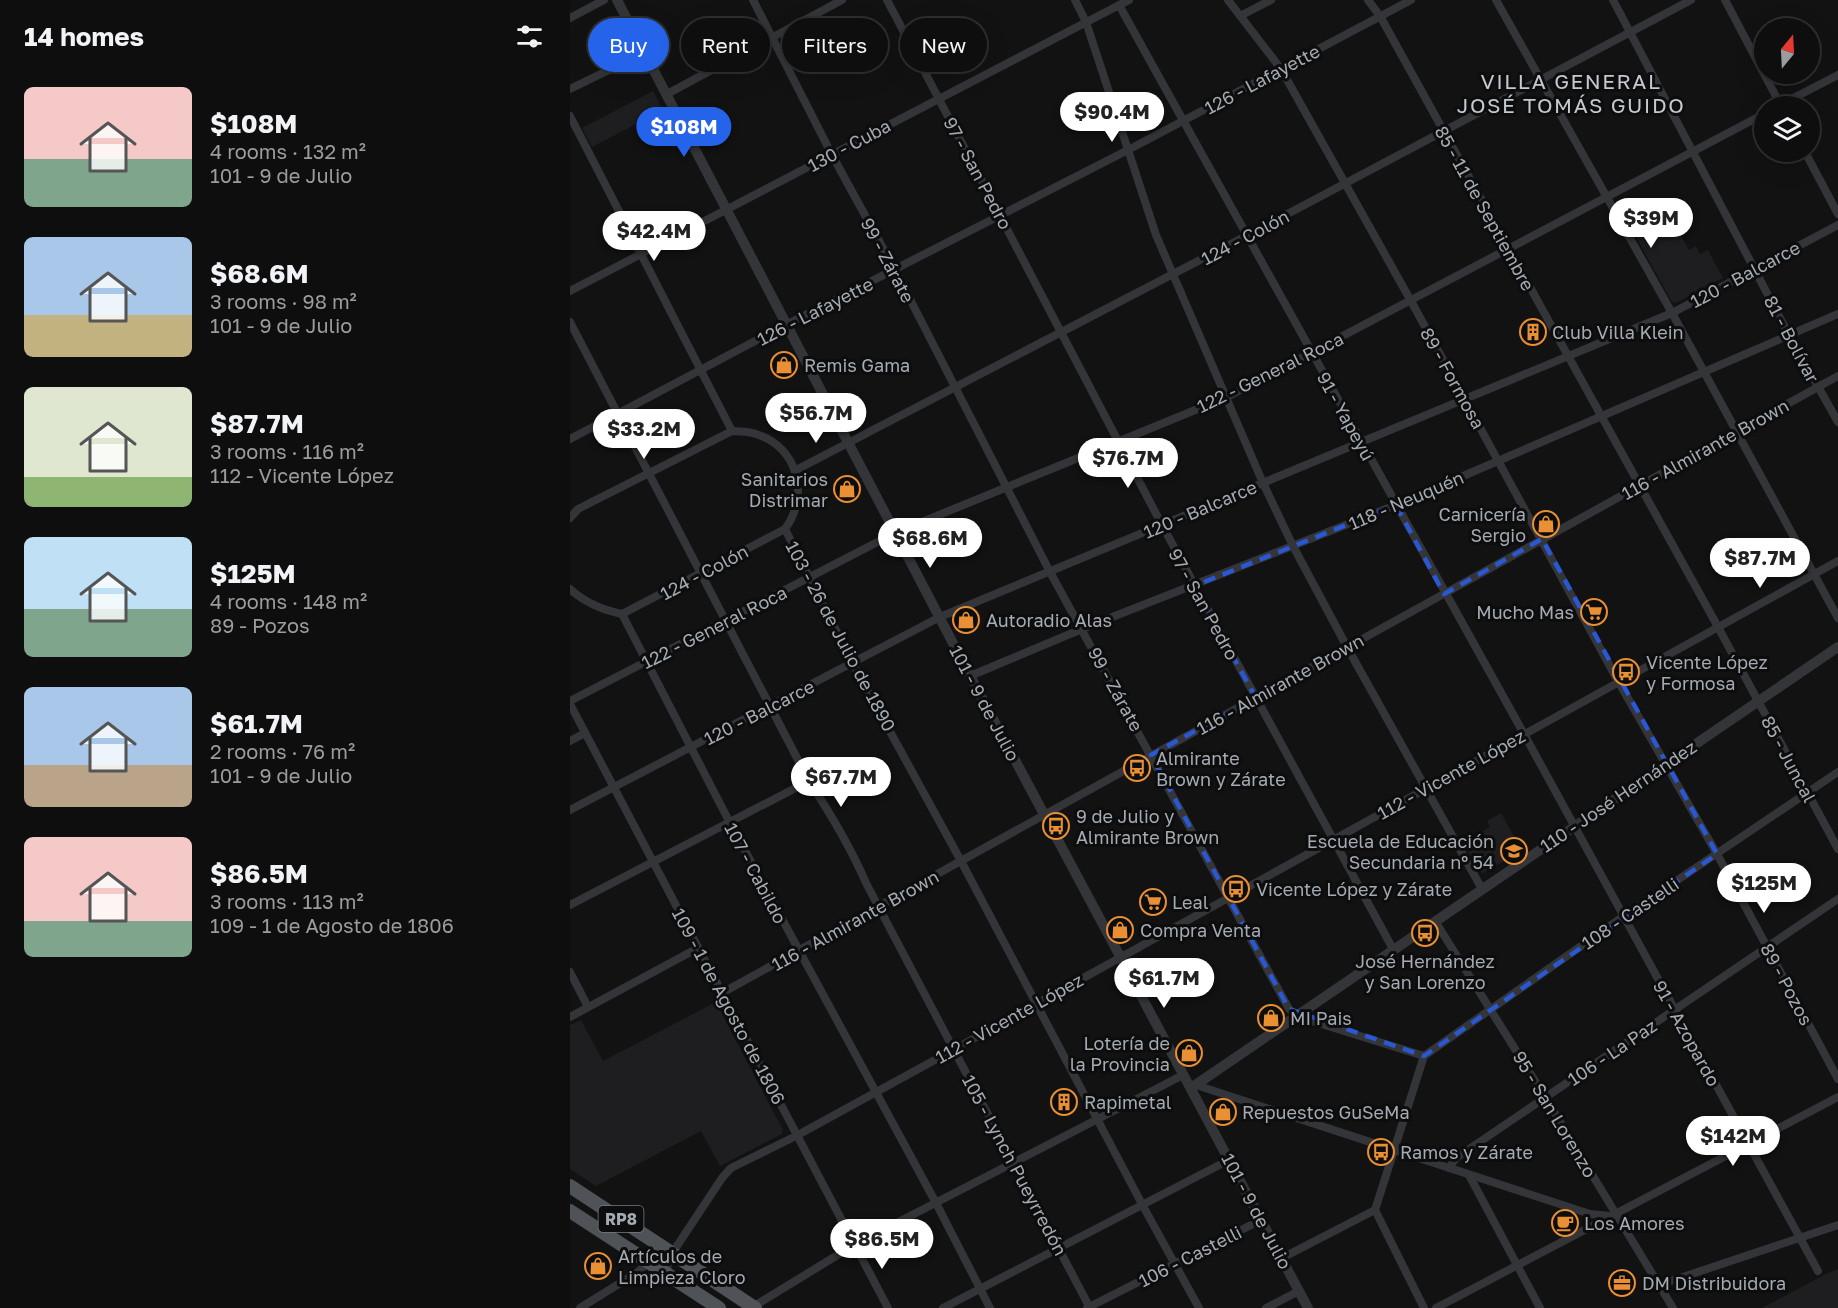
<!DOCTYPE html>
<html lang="en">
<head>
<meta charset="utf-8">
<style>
  :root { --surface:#0e0e0e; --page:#171717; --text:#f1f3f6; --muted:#9b9c9e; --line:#2e2e2e; --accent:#2563eb }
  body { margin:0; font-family:"Golos Text",sans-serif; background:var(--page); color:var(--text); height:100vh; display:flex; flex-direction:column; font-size:22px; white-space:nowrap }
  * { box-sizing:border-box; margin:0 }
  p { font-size:20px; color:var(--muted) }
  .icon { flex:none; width:33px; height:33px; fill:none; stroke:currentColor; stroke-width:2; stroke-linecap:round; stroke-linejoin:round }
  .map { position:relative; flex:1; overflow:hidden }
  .panel { display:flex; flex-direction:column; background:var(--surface); width:570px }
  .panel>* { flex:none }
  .hud { position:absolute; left:18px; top:18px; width:570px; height:54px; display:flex; gap:12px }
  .needle { width:39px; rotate:18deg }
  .tools { position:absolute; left:1184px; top:18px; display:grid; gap:12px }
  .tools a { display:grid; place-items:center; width:66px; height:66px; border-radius:50%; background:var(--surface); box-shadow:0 6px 24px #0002,0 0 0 2px var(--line); font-size:30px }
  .price { position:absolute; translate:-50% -51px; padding:0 14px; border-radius:21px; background:#fff; color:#222; font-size:20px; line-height:39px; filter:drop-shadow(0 2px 3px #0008) }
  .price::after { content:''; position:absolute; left:50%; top:36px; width:18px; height:14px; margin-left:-9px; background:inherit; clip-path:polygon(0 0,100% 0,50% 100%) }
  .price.on { background:var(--accent); color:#fff }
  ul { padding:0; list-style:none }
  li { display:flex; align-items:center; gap:18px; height:150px; padding:0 24px }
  li span { display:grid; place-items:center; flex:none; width:168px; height:120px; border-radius:9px; color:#555 }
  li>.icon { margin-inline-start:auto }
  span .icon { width:72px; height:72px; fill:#fffc; stroke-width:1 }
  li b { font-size:26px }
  h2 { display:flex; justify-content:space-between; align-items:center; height:72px; padding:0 24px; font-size:26px }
  .chip { padding:0 21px; border-radius:27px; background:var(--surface); box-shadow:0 6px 24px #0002,0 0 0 2px var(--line); font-size:21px; line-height:54px }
  .chip.on { background:var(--accent); color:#fff }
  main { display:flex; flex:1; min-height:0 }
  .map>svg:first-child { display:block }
</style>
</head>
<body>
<main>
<section class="panel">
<h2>14 homes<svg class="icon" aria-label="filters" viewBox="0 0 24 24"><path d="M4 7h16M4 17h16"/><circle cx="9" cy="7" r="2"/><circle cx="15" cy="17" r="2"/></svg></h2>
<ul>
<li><span style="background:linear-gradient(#f6c9c9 60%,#7fa58c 0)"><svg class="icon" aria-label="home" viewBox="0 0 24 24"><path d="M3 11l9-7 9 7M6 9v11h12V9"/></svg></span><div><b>$108M</b><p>4 rooms · 132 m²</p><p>101 - 9 de Julio</p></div></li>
<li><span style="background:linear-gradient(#a9c7e8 65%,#c2b280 0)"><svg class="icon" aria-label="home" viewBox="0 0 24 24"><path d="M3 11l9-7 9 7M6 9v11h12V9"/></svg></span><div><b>$68.6M</b><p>3 rooms · 98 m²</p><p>101 - 9 de Julio</p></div></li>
<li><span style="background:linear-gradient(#dfe7d0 75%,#8fb573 0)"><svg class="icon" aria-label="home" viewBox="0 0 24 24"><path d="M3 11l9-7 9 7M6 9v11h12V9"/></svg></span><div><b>$87.7M</b><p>3 rooms · 116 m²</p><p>112 - Vicente López</p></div></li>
<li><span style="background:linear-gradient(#bfe0f5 60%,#7fa58c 0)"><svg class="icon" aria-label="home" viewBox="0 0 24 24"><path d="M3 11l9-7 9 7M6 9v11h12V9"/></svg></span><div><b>$125M</b><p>4 rooms · 148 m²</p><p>89 - Pozos</p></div></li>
<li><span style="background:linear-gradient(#a9c7e8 65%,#b9a48a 0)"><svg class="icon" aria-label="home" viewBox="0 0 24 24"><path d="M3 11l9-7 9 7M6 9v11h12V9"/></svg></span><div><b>$61.7M</b><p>2 rooms · 76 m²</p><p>101 - 9 de Julio</p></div></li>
<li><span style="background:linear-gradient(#f6c9c9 70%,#7fa58c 0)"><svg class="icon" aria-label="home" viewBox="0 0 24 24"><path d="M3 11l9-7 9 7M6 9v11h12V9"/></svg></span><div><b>$86.5M</b><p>3 rooms · 113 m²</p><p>109 - 1 de Agosto de 1806</p></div></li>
</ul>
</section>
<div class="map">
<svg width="1268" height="1308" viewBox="0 0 1268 1308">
  <rect width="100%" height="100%" fill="#121213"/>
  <g fill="#1e1e20">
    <path d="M83,91l10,19 -71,37 -10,-19z"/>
    <path d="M1101,218l18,32 7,-4 4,8 8,-4 15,28 -47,25 -4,-1 -36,-65z"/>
    <path d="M931,813l21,38 -39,22 -3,-1 -17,-30 27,-15 -3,-6z"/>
    <path d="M146,1002l67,128 -1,4 -62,32 -19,-35 -105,55 -26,-17v-144l11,-5 22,41z"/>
    <path d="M1268,1269v39h-76l64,-34z"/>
  </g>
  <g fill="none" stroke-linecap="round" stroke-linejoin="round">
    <g stroke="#333538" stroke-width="8">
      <path d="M183,0l79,155 63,115 155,302 239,437 7,7 128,40"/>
      <path d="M317,0l275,525 231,424"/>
      <path d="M505,0l11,22 70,213 107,248 30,63 54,101 135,242"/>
      <path d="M658,0l53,69 130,232 207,380 99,173 121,225"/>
      <path d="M798,0l12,16 338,611 120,222"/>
      <path d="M926,0l176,313 166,305"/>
      <path d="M1043,0l176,335 49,87"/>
      <path d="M1155,0l56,106"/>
      <path d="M549,5l405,729 294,537"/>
      <path d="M670,16l31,-16"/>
      <path d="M0,18l34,-18"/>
      <path d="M0,89l76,-37"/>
      <path d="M97,94l175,-94"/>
      <path d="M1208,106l60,-31"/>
      <path d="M0,116l162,315"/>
      <path d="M1235,152l33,62"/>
      <path d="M0,291l559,-291"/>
      <path d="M0,322l239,459c21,32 42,67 57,102l224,425"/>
      <path d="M0,439l206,-109 352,-180 283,-150"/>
      <path d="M226,470l452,-235 443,-235"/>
      <path d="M0,518l8,-9 154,-78c8,1 16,0 24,3 42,13 54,61 29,95l-163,85"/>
      <path d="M215,529l68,135 108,197 182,345 56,102"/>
      <path d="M0,589c15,14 32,21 52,25"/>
      <path d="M52,614l108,209 206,380 54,105"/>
      <path d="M400,676l112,-47 314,-124 442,-191"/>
      <path d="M0,701l325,-168 332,-136 537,-283"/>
      <path d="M0,704l318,604"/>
      <path d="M0,741l15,-8"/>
      <path d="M0,810l370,-193 732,-304 166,-88"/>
      <path d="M0,905l239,-124"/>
      <path d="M865,921l110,176 128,211"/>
      <path d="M0,972l18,35"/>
      <path d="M152,993l1116,-617"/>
      <path d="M0,1017l128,-69"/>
      <path d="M854,1056l200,-140 214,-144"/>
      <path d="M854,1056l-49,154 49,98"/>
      <path d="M626,1085l394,129 20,2"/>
      <path d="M879,1168l7,-10 382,-259"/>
      <path d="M899,1175l71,133"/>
      <path d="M712,1258l93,-48"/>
      <path d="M99,1275l-2,-8 6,-15 49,-74 9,-10 65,-32 157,-86 885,-489"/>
      <path d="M1089,1285l179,-60"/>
      <path d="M10,1308l58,-36 11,-11"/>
      <path d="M181,1308l103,-63 329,-170"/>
      <path d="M373,1308l286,-148"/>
      <path d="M517,1308l174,-88"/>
      <path d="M696,1308l33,-17"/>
      <path d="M866,1308l402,-211"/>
    </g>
    <g stroke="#333538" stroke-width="10">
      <path d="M47,0l351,672 340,636"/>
      <path d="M621,1088l647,-441"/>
    </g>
    <g stroke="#4f5257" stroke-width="14">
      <path d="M0,1186l185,122"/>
      <path d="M0,1211l149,97"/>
    </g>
  </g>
  <path fill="none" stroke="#2a57d4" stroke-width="4.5" stroke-dasharray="12 8" stroke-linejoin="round" d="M826,505l48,89 98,-55 175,315 -293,202 -135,-47 -138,-254 105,-57 -62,-112z"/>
  <defs>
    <symbol id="building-ring" viewBox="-11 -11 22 22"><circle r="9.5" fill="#0d0d0e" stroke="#e98f34" stroke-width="1.5"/><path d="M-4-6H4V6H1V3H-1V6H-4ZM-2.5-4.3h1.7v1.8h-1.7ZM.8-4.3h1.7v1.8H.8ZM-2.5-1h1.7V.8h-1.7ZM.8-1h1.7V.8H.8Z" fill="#e98f34"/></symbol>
    <symbol id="shop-ring" viewBox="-11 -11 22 22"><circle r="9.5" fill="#0d0d0e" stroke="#e98f34" stroke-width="1.5"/><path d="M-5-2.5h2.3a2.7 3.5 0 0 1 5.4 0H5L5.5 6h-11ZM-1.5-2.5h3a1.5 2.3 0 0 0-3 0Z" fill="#e98f34"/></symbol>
    <symbol id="supermarket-ring" viewBox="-11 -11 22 22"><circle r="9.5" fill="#0d0d0e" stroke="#e98f34" stroke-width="1.5"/><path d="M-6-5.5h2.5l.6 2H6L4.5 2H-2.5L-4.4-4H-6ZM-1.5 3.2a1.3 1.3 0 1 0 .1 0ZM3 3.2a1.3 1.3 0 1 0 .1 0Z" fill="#e98f34"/></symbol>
    <symbol id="bus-ring" viewBox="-11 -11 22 22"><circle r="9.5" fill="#0d0d0e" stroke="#e98f34" stroke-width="1.5"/><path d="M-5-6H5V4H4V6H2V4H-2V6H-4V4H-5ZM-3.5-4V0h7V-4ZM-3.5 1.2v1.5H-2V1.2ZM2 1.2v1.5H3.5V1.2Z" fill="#e98f34"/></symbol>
    <symbol id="school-ring" viewBox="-11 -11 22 22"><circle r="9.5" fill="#0d0d0e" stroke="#e98f34" stroke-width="1.5"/><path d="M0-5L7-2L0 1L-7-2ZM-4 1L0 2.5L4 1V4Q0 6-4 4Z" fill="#e98f34"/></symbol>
    <symbol id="cafe-ring" viewBox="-11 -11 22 22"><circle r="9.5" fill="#0d0d0e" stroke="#e98f34" stroke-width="1.5"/><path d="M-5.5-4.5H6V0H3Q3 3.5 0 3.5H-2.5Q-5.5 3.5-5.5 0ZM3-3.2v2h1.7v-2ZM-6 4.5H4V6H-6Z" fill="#e98f34"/></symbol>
    <symbol id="office-ring" viewBox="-11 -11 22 22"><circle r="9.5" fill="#0d0d0e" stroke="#e98f34" stroke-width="1.5"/><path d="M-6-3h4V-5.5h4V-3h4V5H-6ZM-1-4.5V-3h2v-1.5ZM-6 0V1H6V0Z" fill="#e98f34"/></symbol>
  </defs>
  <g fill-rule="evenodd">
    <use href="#building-ring" x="948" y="317" width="30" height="30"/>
    <use href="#shop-ring" x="199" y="350" width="30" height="30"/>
    <use href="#shop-ring" x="262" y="474" width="30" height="30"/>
    <use href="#shop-ring" x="961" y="509" width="30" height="30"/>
    <use href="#supermarket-ring" x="1009" y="597" width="30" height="30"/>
    <use href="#shop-ring" x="381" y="605" width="30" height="30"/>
    <use href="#bus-ring" x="1041" y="657" width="30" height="30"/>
    <use href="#bus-ring" x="552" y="753" width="30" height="30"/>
    <use href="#bus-ring" x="471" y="811" width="30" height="30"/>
    <use href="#school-ring" x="929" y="836" width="30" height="30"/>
    <use href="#bus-ring" x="651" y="874" width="30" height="30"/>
    <use href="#supermarket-ring" x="568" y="887" width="30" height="30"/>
    <use href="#shop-ring" x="535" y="915" width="30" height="30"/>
    <use href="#bus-ring" x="840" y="918" width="30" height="30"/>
    <use href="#shop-ring" x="686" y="1003" width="30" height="30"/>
    <use href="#shop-ring" x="604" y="1038" width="30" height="30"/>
    <use href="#building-ring" x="479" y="1087" width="30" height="30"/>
    <use href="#shop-ring" x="638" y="1097" width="30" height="30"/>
    <use href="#bus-ring" x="796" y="1137" width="30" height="30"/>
    <use href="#cafe-ring" x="980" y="1208" width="30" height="30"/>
    <use href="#shop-ring" x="13" y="1251" width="30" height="30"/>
    <use href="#office-ring" x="1037" y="1268" width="30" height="30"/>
  </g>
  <g text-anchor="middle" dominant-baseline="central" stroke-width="6" stroke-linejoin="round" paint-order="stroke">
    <rect fill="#0d0d0e" stroke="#777c82" stroke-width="1.5" x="28.5" y="1206" width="45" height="26" rx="4.5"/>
    <g font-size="16" font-weight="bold" fill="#a4abb3">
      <text x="51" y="1219">RP8</text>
    </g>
    <g font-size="18" fill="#a4abb3" stroke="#0d0d0e">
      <text transform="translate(692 79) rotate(-28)">126 - Lafayette</text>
      <text transform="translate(279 145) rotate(-28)">130 - Cuba</text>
      <text transform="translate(408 173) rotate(62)">97 - San Pedro</text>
      <text transform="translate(915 208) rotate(61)">85 - 11 de Septiembre</text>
      <text transform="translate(675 237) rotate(-28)">124 - Colón</text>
      <text transform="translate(318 260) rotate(62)">99 - Zárate</text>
      <text transform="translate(1175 274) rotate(-28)">120 - Balcarce</text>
      <text transform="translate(245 311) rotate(-27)">126 - Lafayette</text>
      <text transform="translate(1222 339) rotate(62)">81 - Bolívar</text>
      <text transform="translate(700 372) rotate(-26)">122 - General Roca</text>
      <text transform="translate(883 378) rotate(61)">89 - Formosa</text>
      <text transform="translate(776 416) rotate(61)">91 - Yapeyú</text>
      <text transform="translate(1135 449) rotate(-29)">116 - Almirante Brown</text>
      <text transform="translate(836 500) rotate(-23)">118 - Neuquén</text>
      <text transform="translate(630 509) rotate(-23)">120 - Balcarce</text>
      <text transform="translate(134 572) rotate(-28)">124 - Colón</text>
      <text transform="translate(634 604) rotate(61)">97 - San Pedro</text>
      <text transform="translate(144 627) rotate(-27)">122 - General Roca</text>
      <text transform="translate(271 636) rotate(62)">103 - 26 de Julio de 1890</text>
      <text transform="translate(710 684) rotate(-29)">116 - Almirante Brown</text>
      <text transform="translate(546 689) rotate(61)">99 - Zárate</text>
      <text transform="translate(415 703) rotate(62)">101 - 9 de Julio</text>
      <text transform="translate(189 712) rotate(-27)">120 - Balcarce</text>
      <text transform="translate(1219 759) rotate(62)">85 - Juncal</text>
      <text transform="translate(881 774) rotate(-29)">112 - Vicente López</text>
      <text transform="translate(1048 796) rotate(-34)">110 - José Hernández</text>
      <text transform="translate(186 873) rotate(62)">107 - Cabildo</text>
      <text transform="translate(1060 913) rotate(-34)">108 - Castelli</text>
      <text transform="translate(285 920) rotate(-29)">116 - Almirante Brown</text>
      <text transform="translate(1217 984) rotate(62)">89 - Pozos</text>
      <text transform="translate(159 1006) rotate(62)">109 - 1 de Agosto de 1806</text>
      <text transform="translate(439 1018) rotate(-29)">112 - Vicente López</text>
      <text transform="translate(1117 1033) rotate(61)">91 - Azopardo</text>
      <text transform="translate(1042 1052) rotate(-34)">106 - La Paz</text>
      <text transform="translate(985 1114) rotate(59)">95 - San Lorenzo</text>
      <text transform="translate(445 1165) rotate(62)">105 - Lynch Pueyrredón</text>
      <text transform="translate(687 1211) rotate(62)">101 - 9 de Julio</text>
      <text transform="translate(620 1256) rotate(-27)">106 - Castelli</text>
    </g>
    <g font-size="18" fill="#a4abb3" stroke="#0d0d0e" text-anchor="start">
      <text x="982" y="332">Club Villa Klein</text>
      <text x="234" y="365">Remis Gama</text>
      <text x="258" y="479" text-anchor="end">Sanitarios<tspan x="258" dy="21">Distrimar</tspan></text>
      <text x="956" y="514" text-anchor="end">Carnicería<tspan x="956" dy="21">Sergio</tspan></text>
      <text x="1004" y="612" text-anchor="end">Mucho Mas</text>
      <text x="416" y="620">Autoradio Alas</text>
      <text x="1076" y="662">Vicente López<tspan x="1076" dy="21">y Formosa</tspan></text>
      <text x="586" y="758">Almirante<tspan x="586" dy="21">Brown y Zárate</tspan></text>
      <text x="506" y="816">9 de Julio y<tspan x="506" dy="21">Almirante Brown</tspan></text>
      <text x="924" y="841" text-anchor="end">Escuela de Educación<tspan x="924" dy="21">Secundaria nº 54</tspan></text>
      <text x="686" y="889">Vicente López y Zárate</text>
      <text x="602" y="902">Leal</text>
      <text x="570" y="930">Compra Venta</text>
      <text x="855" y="961" text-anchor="middle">José Hernández<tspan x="855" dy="21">y San Lorenzo</tspan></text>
      <text x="720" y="1018">MI Pais</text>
      <text x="600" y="1043" text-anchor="end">Lotería de<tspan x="600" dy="21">la Provincia</tspan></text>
      <text x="514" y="1102">Rapimetal</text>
      <text x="672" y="1112">Repuestos GuSeMa</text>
      <text x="830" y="1152">Ramos y Zárate</text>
      <text x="1014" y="1223">Los Amores</text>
      <text x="48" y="1256">Artículos de<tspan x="48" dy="21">Limpieza Cloro</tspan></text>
      <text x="1072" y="1283">DM Distribuidora</text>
    </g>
    <g font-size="21" letter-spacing="1.5" fill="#c5c9d0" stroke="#0d0d0e">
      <text x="1001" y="81">VILLA GENERAL<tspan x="1001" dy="24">JOSÉ TOMÁS GUIDO</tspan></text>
    </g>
  </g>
</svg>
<div class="tools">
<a><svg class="needle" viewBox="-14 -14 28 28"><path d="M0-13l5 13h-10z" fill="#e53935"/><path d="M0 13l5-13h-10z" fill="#9b9c9e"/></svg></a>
<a><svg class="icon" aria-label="layers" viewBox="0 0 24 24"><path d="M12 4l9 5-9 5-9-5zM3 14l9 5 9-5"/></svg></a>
</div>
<b class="price" style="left:542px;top:143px">$90.4M</b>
<b class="price on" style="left:114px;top:158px">$108M</b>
<b class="price" style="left:1081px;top:249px">$39M</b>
<b class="price" style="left:84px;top:262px">$42.4M</b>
<b class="price" style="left:246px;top:444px">$56.7M</b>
<b class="price" style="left:74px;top:460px">$33.2M</b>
<b class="price" style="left:558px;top:489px">$76.7M</b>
<b class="price" style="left:360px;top:569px">$68.6M</b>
<b class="price" style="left:1190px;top:589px">$87.7M</b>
<b class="price" style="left:271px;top:808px">$67.7M</b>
<b class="price" style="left:1194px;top:914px">$125M</b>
<b class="price" style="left:594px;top:1009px">$61.7M</b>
<b class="price" style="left:1163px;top:1167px">$142M</b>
<b class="price" style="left:312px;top:1270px">$86.5M</b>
<div class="hud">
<a class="chip on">Buy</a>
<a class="chip">Rent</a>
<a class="chip">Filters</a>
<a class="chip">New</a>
</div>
</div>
</main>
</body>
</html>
